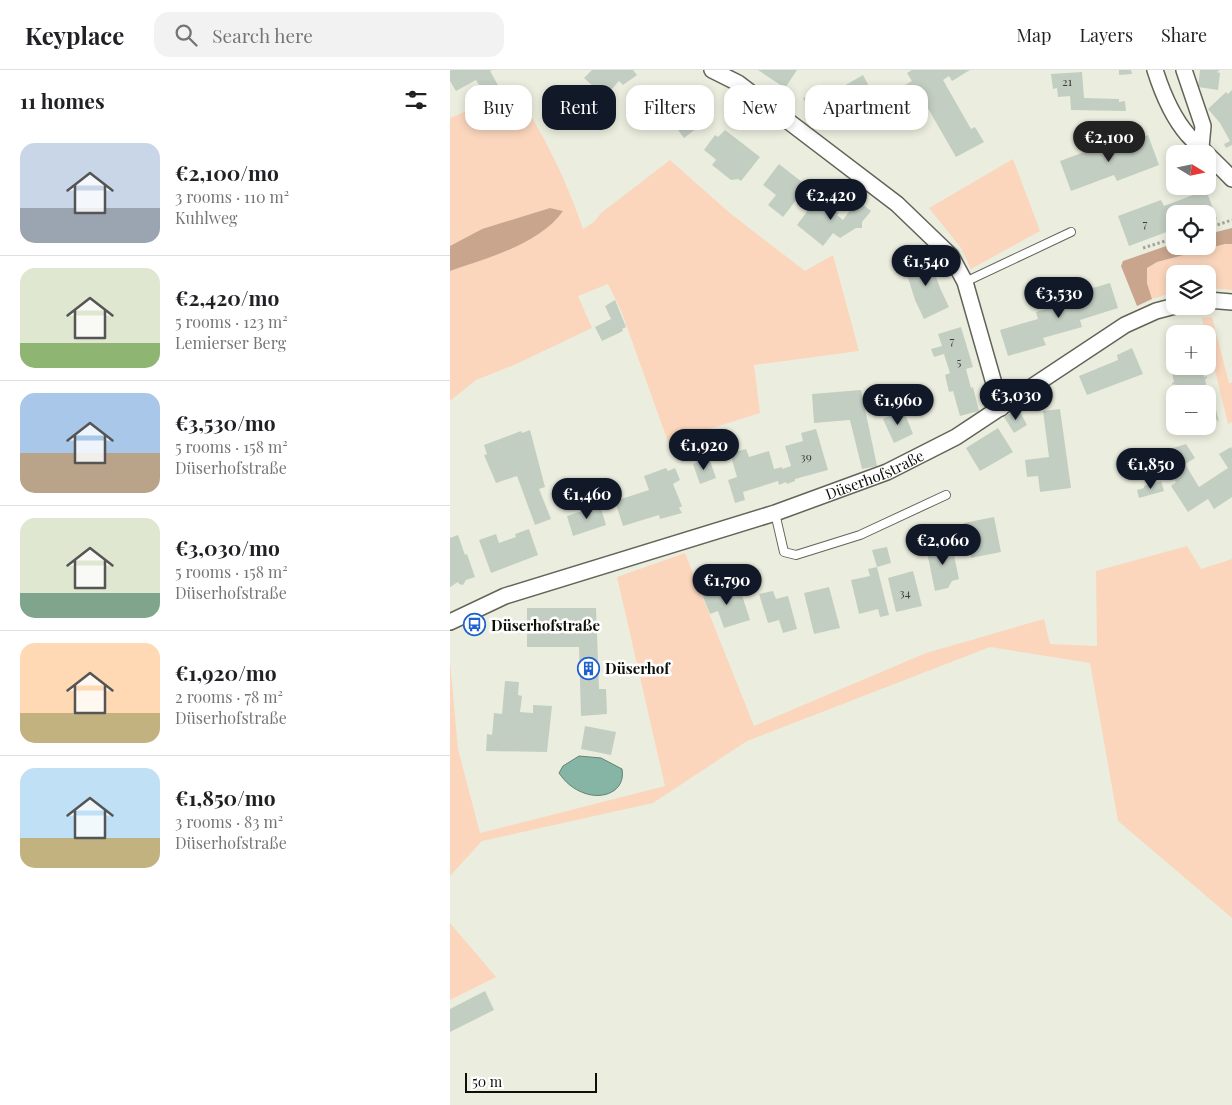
<!DOCTYPE html>
<html lang="en">
<head>
<meta charset="utf-8">
<style>
  :root { --surface:#fff; --page:#f2f2f2; --text:#202124; --muted:#757577; --line:#e0e0e0; --accent:#111827 }
  body { margin:0; font-family:"Playfair Display",serif; background:var(--page); color:var(--text); height:100vh; display:flex; flex-direction:column; font-size:19px; white-space:nowrap }
  * { box-sizing:border-box; margin:0 }
  p { font-size:16px; color:var(--muted) }
  .icon { flex:none; width:28px; height:28px; fill:none; stroke:currentColor; stroke-width:2; stroke-linecap:round; stroke-linejoin:round }
  .map { position:relative; flex:1; overflow:hidden }
  .details { display:flex; flex-direction:column; background:var(--surface); width:450px }
  .details>* { flex:none }
  .top-card { position:absolute; left:15px; top:15px; width:475px; height:45px; display:flex; gap:10px }
  .needle { width:32px; rotate:100deg }
  .fabs { position:absolute; left:716px; top:75px; display:grid; gap:10px }
  .fabs a { display:grid; place-items:center; width:50px; height:50px; border-radius:10px; background:var(--surface); box-shadow:0 2px 8px #0003; font-size:25px }
  .scale { position:absolute; left:15px; bottom:12px; width:132px; box-sizing:border-box; padding-left:5px; border:2px solid #0f0f0a; border-top:0; font-size:14px; line-height:18px; white-space:nowrap; color:#0f0f0a; -webkit-text-stroke:4px #fff; paint-order:stroke }
  .price { position:absolute; translate:-50% -42px; padding:0 11px; border-radius:18px; background:var(--accent); color:#fff; font-size:16px; line-height:32px; filter:drop-shadow(0 1px 2px #0008) }
  .price::after { content:''; position:absolute; left:50%; top:30px; width:15px; height:11px; margin-left:-8px; background:inherit; clip-path:polygon(0 0,100% 0,50% 100%) }
  .price.current { background:#222; color:#fff }
  ul { padding:0; list-style:none }
  li { display:flex; align-items:center; gap:15px; height:125px; padding:0 20px }
  li+li { border-top:1px solid var(--line) }
  li span { display:grid; place-items:center; flex:none; width:140px; height:100px; border-radius:15px; color:#555 }
  li>.icon { margin-inline-start:auto }
  span .icon { width:60px; height:60px; fill:#fffc; stroke-width:1 }
  li b { font-size:21px }
  h2 { display:flex; justify-content:space-between; align-items:center; height:60px; padding:0 20px; font-size:21px }
  .chip { padding:0 18px; border-radius:15px; background:var(--surface); box-shadow:0 2px 8px #0003; font-size:18px; line-height:45px }
  .chip.current { background:var(--accent); color:#fff }
  header { display:flex; align-items:center; gap:30px; box-sizing:border-box; height:70px; padding:0 25px; background:var(--surface); border-bottom:1px solid var(--line) }
  header strong { font-size:24px }
  nav { display:flex; gap:28px; margin-inline-start:auto; font-size:18px }
  .search { width:350px; height:45px; background:var(--page); display:flex; align-items:center; gap:12px; box-sizing:border-box; padding:0 18px; border-radius:15px; color:var(--muted); font-size:19px }
  main { display:flex; flex:1; min-height:0 }
  .map>svg:first-child { display:block }
</style>
</head>
<body>
<header>
<strong>Keyplace</strong>
<div class="search"><svg class="icon" aria-label="search" viewBox="0 0 24 24"><circle cx="10" cy="10" r="6"/><path d="M15 15l6 6"/></svg>Search here</div>
<nav><a>Map</a><a>Layers</a><a>Share</a></nav>
</header>
<main>
<section class="details">
<h2>11 homes<svg class="icon" aria-label="filters" viewBox="0 0 24 24"><path d="M4 7h16M4 17h16"/><circle cx="9" cy="7" r="2"/><circle cx="15" cy="17" r="2"/></svg></h2>
<ul>
<li><span style="background:linear-gradient(#c9d6e8 65%,#9aa5b1 0)"><svg class="icon" aria-label="home" viewBox="0 0 24 24"><path d="M3 11l9-7 9 7M6 9v11h12V9"/></svg></span><div><b>€2,100/mo</b><p>3 rooms · 110 m²</p><p>Kuhlweg</p></div></li>
<li><span style="background:linear-gradient(#dfe7d0 75%,#8fb573 0)"><svg class="icon" aria-label="home" viewBox="0 0 24 24"><path d="M3 11l9-7 9 7M6 9v11h12V9"/></svg></span><div><b>€2,420/mo</b><p>5 rooms · 123 m²</p><p>Lemierser Berg</p></div></li>
<li><span style="background:linear-gradient(#a9c7e8 60%,#b9a48a 0)"><svg class="icon" aria-label="home" viewBox="0 0 24 24"><path d="M3 11l9-7 9 7M6 9v11h12V9"/></svg></span><div><b>€3,530/mo</b><p>5 rooms · 158 m²</p><p>Düserhofstraße</p></div></li>
<li><span style="background:linear-gradient(#dfe7d0 75%,#7fa58c 0)"><svg class="icon" aria-label="home" viewBox="0 0 24 24"><path d="M3 11l9-7 9 7M6 9v11h12V9"/></svg></span><div><b>€3,030/mo</b><p>5 rooms · 158 m²</p><p>Düserhofstraße</p></div></li>
<li><span style="background:linear-gradient(#ffd9b3 70%,#c2b280 0)"><svg class="icon" aria-label="home" viewBox="0 0 24 24"><path d="M3 11l9-7 9 7M6 9v11h12V9"/></svg></span><div><b>€1,920/mo</b><p>2 rooms · 78 m²</p><p>Düserhofstraße</p></div></li>
<li><span style="background:linear-gradient(#bfe0f5 70%,#c2b280 0)"><svg class="icon" aria-label="home" viewBox="0 0 24 24"><path d="M3 11l9-7 9 7M6 9v11h12V9"/></svg></span><div><b>€1,850/mo</b><p>3 rooms · 83 m²</p><p>Düserhofstraße</p></div></li>
</ul>
</section>
<div class="map">
<svg width="782" height="1035" viewBox="0 0 782 1035">
  <rect width="100%" height="100%" fill="#ebeede"/>
  <g fill="#fbd6bd">
    <path d="M66,21c28,44 51,90 67,138l11,-7 7,-9 69,-53 61,54 74,57 28,-16 26,96 -105,14 6,48 -92,29 -46,-129 -14,-29 -30,12 14,32 -78,37 -38,15 -26,21v-130l41,-15 42,-18 30,-27 -13,-3 -68,21 -32,17v-128z"/>
    <path d="M563,89l27,72 -69,38 -10,-21 -32,-40z"/>
    <path d="M775,174h7v46l-24,-2v-14h-33v18l-23,7 -5,-16v-15l10,-6z"/>
    <path d="M762,247l17,66h3v39l-4,2 -20,-83v-7h-2l-4,-16z"/>
    <path d="M737,476l14,23 31,-10v359l-114,-97 -28,-158 -100,-16 -243,94 -94,62 -171,38 -32,35v-215l8,88 22,84 185,-47 -48,-209 68,-24 69,173 172,-73 118,-34 6,25 47,2 -1,-75z"/>
    <path d="M0,853l46,54 -46,23z"/>
  </g>
  <g fill="#c9a58d">
    <path d="M100,138l13,3c-23,33 -76,47 -113,60v-25l32,-17z"/>
    <path d="M782,158v16h-7l-68,18 -10,6v15l5,16 -15,7 -16,-40 2,-5 52,-18v3h33v-12z"/>
  </g>
  <path fill="#86b5a5" stroke="#628376" d="M129,686l22,2 21,11c4,23 -20,31 -38,24 -11,-4 -19,-11 -25,-20l4,-7z"/>
  <g fill="#c3cec2">
    <path d="M0,0h43l-3,1 9,16 -14,8 -9,-15 -20,11 -6,-10z"/>
    <path d="M142,0h41l4,5 -14,10 -4,-4 -14,16 -21,-19z"/>
    <path d="M308,0h39l-12,18z"/>
    <path d="M462,0h58l-18,11 -3,-5 -6,4 28,49 4,-2 9,15 -28,15 -38,-66 -42,24 -4,-8 -13,8 -17,-28 21,-12 14,26 35,-20 -5,-8z"/>
    <path d="M669,0h12l1,4 -13,1z"/>
    <path d="M750,0h20l-3,2 3,1 -2,17 -20,-3z"/>
    <path d="M632,2l2,26 35,1v3l6,-1 1,10 -55,-1 -1,-14 -12,1 -1,-9 -4,1 -2,-15z"/>
    <path d="M202,15l12,15 3,-3 7,11 14,-10 6,8 7,-5 12,15 -29,22 -18,-24 -13,10 -12,-16 -6,5 -7,-7v-2l6,-5z"/>
    <path d="M782,20v55l-6,3 -2,-4 6,-3 -10,-18 -12,-14 18,-17 2,2z"/>
    <path d="M366,21l8,15 -14,7 -7,-15z"/>
    <path d="M275,60l35,27 -19,24 -3,-2 -7,1 -19,-15 4,-5 -2,-2 -10,-8 11,-15 3,2z"/>
    <path d="M698,65l11,30 -42,16 -3,-6 -43,16 -11,-30 43,-16 3,7z"/>
    <path d="M329,94l28,22 -24,31 -15,-12 8,-10 -13,-10z"/>
    <path d="M756,120l11,29 -9,4v-9h-33v23l-3,-7 -43,16 -11,-30 43,-16 3,6z"/>
    <path d="M368,127l21,16 -2,2 6,5 14,-20 14,11 -9,11v6h-6l-16,10 -7,-5 -10,13 -26,-21z"/>
    <path d="M478,184l12,34 9,19 -25,12 -9,-19 -11,-35 10,-3 -1,-3z"/>
    <path d="M660,213l8,25 -38,12 2,7 -39,11 3,7 -38,11 -8,-26 38,-11 -2,-7 38,-11 -2,-7z"/>
    <path d="M165,230l11,27 -4,2 1,2 -21,10 -7,-14 16,-8 -6,-13z"/>
    <path d="M511,257l12,40 -7,2 5,19 2,-1 6,24 -19,5 -7,-25 -4,1 -4,-17 5,-2 -6,-19 -10,3 -3,-8 11,-3 -4,-12z"/>
    <path d="M682,278l11,26 -56,21 -8,-19 39,-16 -1,-5z"/>
    <path d="M723,293h2v3h28l1,11 3,-1v2l-2,1 2,10 2,-1v2l-2,1 1,3h-32l-1,-10 -3,1v-2l2,-1 -2,-10h-2v-2h2l-1,-5z"/>
    <path d="M411,320l16,76 -15,3 -12,-49 -36,3 -2,-29z"/>
    <path d="M759,328v4l5,-1 5,21 -3,-3 -8,1z"/>
    <path d="M568,338l9,17 -13,8 -10,-16z"/>
    <path d="M453,339l10,25 -19,9 -11,-24z"/>
    <path d="M610,339l11,79 -31,4 -2,-16 -11,1 -2,-17 24,-3 -6,-46z"/>
    <path d="M738,356h17v4l-2,1 -1,-2 -7,2v2z"/>
    <path d="M548,358l15,24 -33,19 -14,-23z"/>
    <path d="M366,359l12,41 -33,9v2l-8,3 -1,-2 -7,3 -1,-4 -35,11 2,8 -10,3 -7,-23 9,-3 -7,-24 16,-4 3,8 20,-6 5,18 8,-2v2l9,-3 -6,-20 18,-5 -2,-8z"/>
    <path d="M80,360l15,57 -6,2 12,30 -16,6 -18,-49 -21,7 -12,-28 3,-1 -3,-9 37,-14 1,2z"/>
    <path d="M736,374l9,14 -10,6 14,23 29,-19 -9,-14 12,-7 1,2v48l-18,12 -6,-10 -20,13 -17,-26 5,-4 -13,-23 12,-7 -2,-4z"/>
    <path d="M259,388l7,20 -16,6 -7,-20z"/>
    <path d="M216,398l2,3 7,-3 5,12 -7,4 9,22 -3,2 3,5 -22,6 -1,-4 -36,11 -8,-25 34,-11 -5,-14z"/>
    <path d="M711,411l3,10 -25,7 -2,-8 7,-2v-2z"/>
    <path d="M150,435l6,20 -33,11 -6,-20z"/>
    <path d="M544,447l7,35 -30,6 -7,-35z"/>
    <path d="M79,459l9,26 -47,18 -12,-33 17,-6 3,9 17,-6 -1,-3z"/>
    <path d="M8,465l7,20 2,-1 8,23 -9,3 -3,5 -4,-1 -1,-2 -8,5v-49z"/>
    <path d="M501,471l8,38 -7,2 -4,7 -13,3 -8,-39 7,-1 4,-7z"/>
    <path d="M437,477l4,16 -14,4 -5,-17z"/>
    <path d="M427,497l12,48 -9,2 -2,-8 -19,5 -8,-34 19,-4 -2,-7z"/>
    <path d="M463,501l9,35 -26,6 -8,-34z"/>
    <path d="M267,517l2,9 21,-7 10,31 -26,8 -6,-17 -8,3 -9,-22z"/>
    <path d="M379,517l11,41 -26,6 -10,-41z"/>
    <path d="M323,521l3,8 12,-3 9,33 -14,4 -4,-13 -11,3 -9,-29z"/>
    <path d="M77,538h69l3,81h7l1,25 -26,2 -2,-69h-52z"/>
    <path d="M55,611l14,1 -1,13 4,1 -2,16 13,1v-8l19,1 -5,46 -61,-1 1,-17 5,1 2,-22 8,1z"/>
    <path d="M135,656l31,6 -5,23 -30,-6z"/>
    <path d="M35,921l9,19 -44,22v-23z"/>
  </g>
  <g fill="none" stroke-linecap="round" stroke-linejoin="round">
    <defs>
      <g id="lane">
        <path d="M515,212l106,-50"/>
        <path d="M325,443l9,39 12,3 64,-20 86,-40"/>
      </g>
      <g id="street">
        <path d="M262,0l26,13 159,121 54,52 14,26 36,126"/>
        <path d="M705,0c7,22 18,48 33,65 14,15 30,29 44,44"/>
        <path d="M734,0l19,56 -2,21"/>
        <path d="M758,230l24,2"/>
        <path id="s1" d="M0,552l55,-26 270,-83 112,-41 69,-35 169,-112 31,-14 19,-5"/>
      </g>
    </defs>
    <use href="#lane" stroke="#626457" stroke-width="10"/>
    <use href="#street" stroke="#626457" stroke-width="18"/>
    <g stroke="#a4a699" stroke-width="3" stroke-dasharray="2.5 2.5" stroke-linecap="butt">
      <path d="M758,158l24,-8"/>
      <path d="M693,178l32,-10"/>
    </g>
    <use href="#lane" stroke="#fff" stroke-width="8"/>
    <use href="#street" stroke="#fff" stroke-width="15"/>
  </g>
  <defs>
    <symbol id="bus-ring" viewBox="-11 -11 22 22"><circle r="9.5" fill="#fff" stroke="#1f61cd" stroke-width="1.5"/><path d="M-5-6H5V4H4V6H2V4H-2V6H-4V4H-5ZM-3.5-4V0h7V-4ZM-3.5 1.2v1.5H-2V1.2ZM2 1.2v1.5H3.5V1.2Z" fill="#1f61cd"/></symbol>
    <symbol id="building-ring" viewBox="-11 -11 22 22"><circle r="9.5" fill="#fff" stroke="#1f61cd" stroke-width="1.5"/><path d="M-4-6H4V6H1V3H-1V6H-4ZM-2.5-4.3h1.7v1.8h-1.7ZM.8-4.3h1.7v1.8H.8ZM-2.5-1h1.7V.8h-1.7ZM.8-1h1.7V.8H.8Z" fill="#1f61cd"/></symbol>
  </defs>
  <g fill-rule="evenodd">
    <use href="#bus-ring" x="12" y="542" width="25" height="25"/>
    <use href="#building-ring" x="126" y="586" width="25" height="25"/>
  </g>
  <g text-anchor="middle" dominant-baseline="central" stroke-width="5" stroke-linejoin="round" paint-order="stroke">
    <g font-size="12" fill="#3c3f38">
      <text x="617" y="11">21</text>
      <text x="695" y="153">7</text>
      <text x="502" y="270">7</text>
      <text x="509" y="291">5</text>
      <text x="356" y="386">39</text>
      <text x="455" y="522">34</text>
    </g>
    <g font-size="15" fill="#0f0f0a" stroke="#fff">
      <text stroke="none"><textPath href="#s1" startOffset="450">Düserhofstraße</textPath></text>
    </g>
    <g font-size="15" font-weight="bold" fill="#0f0f0a" stroke="#fff" text-anchor="start">
      <text x="41" y="555">Düserhofstraße</text>
      <text x="155" y="598">Düserhof</text>
    </g>
  </g>
</svg>
<div class="fabs">
<a><svg class="needle" viewBox="-14 -14 28 28"><path d="M0-13l5 13h-10z" fill="#e53935"/><path d="M0 13l5-13h-10z" fill="#757577"/></svg></a>
<a><svg class="icon" aria-label="locate" viewBox="0 0 24 24"><circle cx="12" cy="12" r="6"/><path d="M12 2v4M12 18v4M2 12h4M18 12h4"/></svg></a>
<a><svg class="icon" aria-label="layers" viewBox="0 0 24 24"><path d="M12 4l9 5-9 5-9-5zM3 14l9 5 9-5"/></svg></a>
<a>+</a>
<a>−</a>
</div>
<div class="scale">50 m</div>
<b class="price current" style="left:659px;top:93px">€2,100</b>
<b class="price" style="left:381px;top:151px">€2,420</b>
<b class="price" style="left:476px;top:217px">€1,540</b>
<b class="price" style="left:609px;top:249px">€3,530</b>
<b class="price" style="left:566px;top:351px">€3,030</b>
<b class="price" style="left:448px;top:356px">€1,960</b>
<b class="price" style="left:254px;top:401px">€1,920</b>
<b class="price" style="left:701px;top:420px">€1,850</b>
<b class="price" style="left:137px;top:450px">€1,460</b>
<b class="price" style="left:493px;top:496px">€2,060</b>
<b class="price" style="left:277px;top:536px">€1,790</b>
<div class="top-card">
<a class="chip">Buy</a>
<a class="chip current">Rent</a>
<a class="chip">Filters</a>
<a class="chip">New</a>
<a class="chip">Apartment</a>
</div>
</div>
</main>
</body>
</html>
